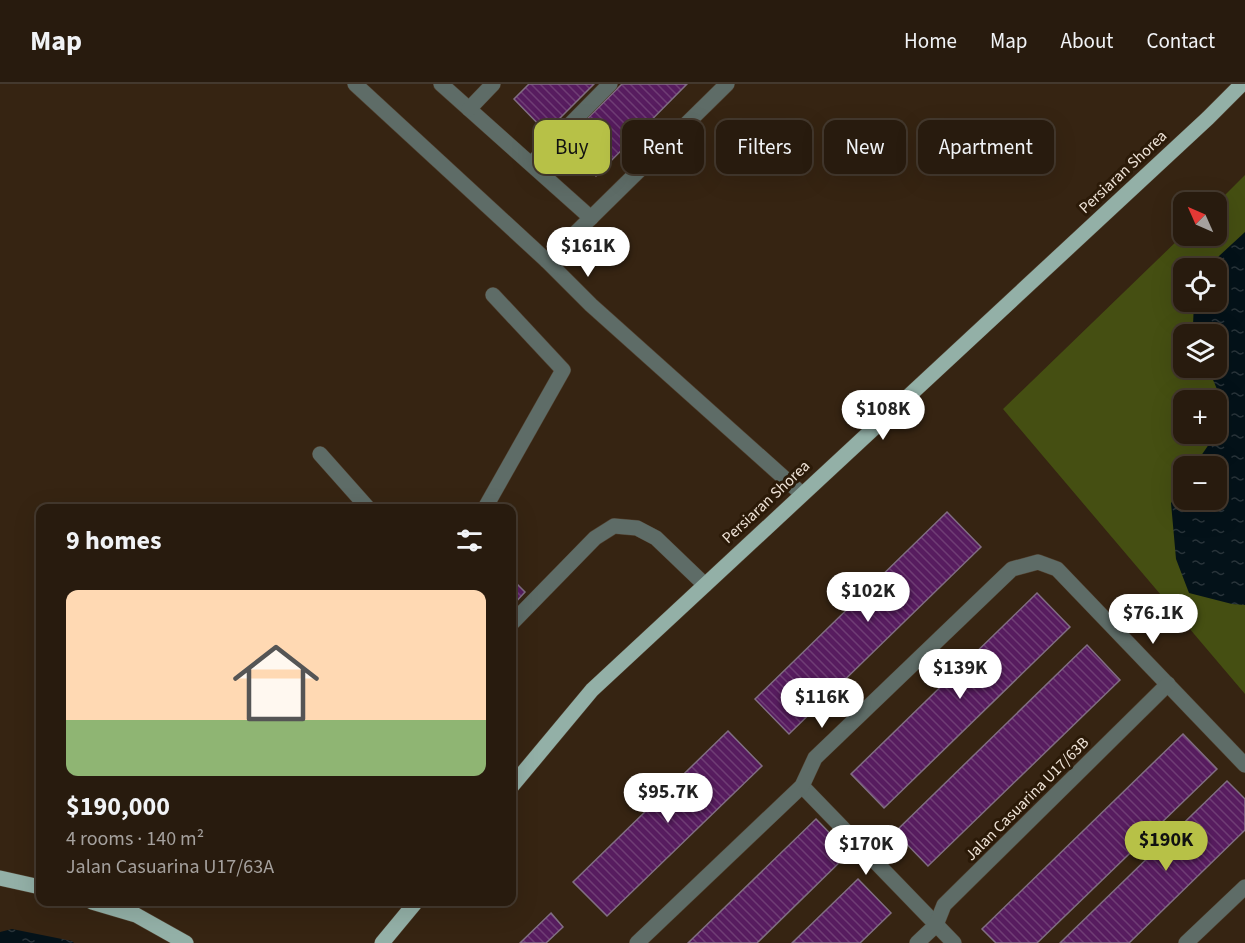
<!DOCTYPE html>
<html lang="en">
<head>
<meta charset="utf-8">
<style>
  :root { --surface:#281b0e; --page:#302417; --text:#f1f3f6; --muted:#a5a19e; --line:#44392e; --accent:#b7c147 }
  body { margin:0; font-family:"Source Sans 3",sans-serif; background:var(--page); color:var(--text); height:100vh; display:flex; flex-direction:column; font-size:22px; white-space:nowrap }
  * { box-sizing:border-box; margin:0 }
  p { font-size:20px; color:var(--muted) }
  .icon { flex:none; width:33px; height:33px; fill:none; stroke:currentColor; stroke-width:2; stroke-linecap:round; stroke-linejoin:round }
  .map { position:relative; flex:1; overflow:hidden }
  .drawer { position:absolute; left:36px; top:420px; width:480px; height:402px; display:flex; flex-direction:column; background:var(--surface); border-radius:12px; box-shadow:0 6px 24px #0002,0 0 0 2px var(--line) }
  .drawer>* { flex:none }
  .top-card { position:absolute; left:534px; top:36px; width:570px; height:54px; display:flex; gap:12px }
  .needle { width:39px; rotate:315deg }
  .tools { position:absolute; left:1173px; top:108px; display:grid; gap:12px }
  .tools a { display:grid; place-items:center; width:54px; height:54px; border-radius:12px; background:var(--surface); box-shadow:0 6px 24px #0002,0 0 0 2px var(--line); font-size:30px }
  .price { position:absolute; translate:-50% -51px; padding:0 14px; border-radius:21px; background:#fff; color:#222; font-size:20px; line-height:39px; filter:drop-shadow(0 2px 3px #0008) }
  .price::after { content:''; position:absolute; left:50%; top:36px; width:18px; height:14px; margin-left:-9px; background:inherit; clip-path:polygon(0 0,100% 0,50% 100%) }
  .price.selected { background:var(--accent); color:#111 }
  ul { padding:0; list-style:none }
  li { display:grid; align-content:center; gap:12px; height:318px; padding:0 30px }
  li+li { border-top:2px solid var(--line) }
  li span { display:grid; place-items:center; height:186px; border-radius:12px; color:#555 }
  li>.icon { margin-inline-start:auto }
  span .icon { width:108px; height:108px; fill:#fffc; stroke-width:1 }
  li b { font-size:26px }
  h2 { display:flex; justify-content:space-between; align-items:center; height:72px; padding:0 30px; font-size:26px }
  .chip { padding:0 21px; border-radius:12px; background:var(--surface); box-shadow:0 6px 24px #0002,0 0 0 2px var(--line); font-size:21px; line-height:54px }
  .chip.selected { background:var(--accent); color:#111 }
  header { display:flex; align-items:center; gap:36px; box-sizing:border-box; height:84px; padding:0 30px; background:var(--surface); border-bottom:2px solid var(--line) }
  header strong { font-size:28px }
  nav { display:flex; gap:33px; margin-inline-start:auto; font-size:21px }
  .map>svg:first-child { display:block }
</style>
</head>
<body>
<header>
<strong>Map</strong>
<nav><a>Home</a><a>Map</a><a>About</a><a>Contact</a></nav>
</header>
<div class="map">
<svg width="1245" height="859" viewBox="0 0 1245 859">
  <defs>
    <pattern id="water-ripples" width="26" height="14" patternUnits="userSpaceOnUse" patternTransform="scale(1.5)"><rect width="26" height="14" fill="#041219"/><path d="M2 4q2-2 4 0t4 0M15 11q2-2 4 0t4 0" fill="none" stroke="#29343a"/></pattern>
    <pattern id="building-back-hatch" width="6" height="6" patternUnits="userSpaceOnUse" patternTransform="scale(1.5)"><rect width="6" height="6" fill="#571c5f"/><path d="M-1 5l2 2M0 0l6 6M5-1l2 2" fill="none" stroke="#6f3d75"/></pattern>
  </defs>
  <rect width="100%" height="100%" fill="#362412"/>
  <path fill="#454f12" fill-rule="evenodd" d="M1245,91v519l-242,-285 180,-174 33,1 1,-33zM1184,184h32v34h-32zM1184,250h32v34h-32zM1184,316h32v34h-32zM1184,382h32v34h-32z"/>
  <g fill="url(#water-ripples)">
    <path d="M1245,148v373l-13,-1 -43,-11 -13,-34 -5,-56 12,-20 1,17h32v-34h-22l22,-32 9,-26 -17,-40h8v-34h-20l-3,-9 1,-23h22v-34h-7l10,-12z"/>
    <path d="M12,845l60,12 2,2h-74v-11z"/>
  </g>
  <g fill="url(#building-back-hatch)" stroke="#816e83" stroke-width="1.5">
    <path d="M529,0h65l-48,48 -32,-33z"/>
    <path d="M622,0h65l-91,92 -33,-33z"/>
    <path d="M947,428l34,35 -192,187 -34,-35z"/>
    <path d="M512,495l13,13 -13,14z"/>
    <path d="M1037,509l33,34 -186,181 -33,-34z"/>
    <path d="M1087,561l33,35 -192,186 -33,-34z"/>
    <path d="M728,647l34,35 -155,150 -34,-34z"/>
    <path d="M1183,650l34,35 -180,174h-41l-14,-14z"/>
    <path d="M1227,697l18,18v31l-116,113h-69z"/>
    <path d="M816,735l33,34 -92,90h-69z"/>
    <path d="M858,795l33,34 -31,30h-68z"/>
    <path d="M551,829l12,14 -17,16h-26z"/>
  </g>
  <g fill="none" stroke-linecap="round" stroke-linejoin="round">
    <defs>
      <g id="minor">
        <path d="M355,0l192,177 44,44 211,189"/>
        <path d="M441,0l150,134"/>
        <path d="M469,25l24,-25"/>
        <path d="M531,80l79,-80"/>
        <path d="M547,177l180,-177"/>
        <path d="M320,370l48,54"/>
        <path d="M485,424l78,-138 -70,-75"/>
        <path d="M512,539l83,-85 19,-12 23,2 19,10 49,47"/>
        <path d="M802,702l152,157"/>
        <path d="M637,859l165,-157 13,-28 197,-189 26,-7 19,7 188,196"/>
        <path d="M917,859l19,-18 8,-20 224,-221"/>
        <path d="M1186,859l59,-56"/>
      </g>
      <g id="major">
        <path d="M512,702l80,-96 616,-572 34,-34"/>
        <path d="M0,794l40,9"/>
        <path d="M92,818l44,13 50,28"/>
        <path d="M382,859l34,-41"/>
      </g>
    </defs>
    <use href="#minor" stroke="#503f2e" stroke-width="16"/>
    <use href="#major" stroke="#503f2e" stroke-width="16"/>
    <use href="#minor" stroke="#5e6c67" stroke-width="15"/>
    <use href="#major" stroke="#93b0a7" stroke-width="15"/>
  </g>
  <g text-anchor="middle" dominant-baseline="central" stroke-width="6" stroke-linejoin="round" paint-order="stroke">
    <g font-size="16" fill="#efe3d7" stroke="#2b1a08">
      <text transform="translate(1123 88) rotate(-43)">Persiaran Shorea</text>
      <text transform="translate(766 418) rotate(-43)">Persiaran Shorea</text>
      <text transform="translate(1027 715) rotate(-45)">Jalan Casuarina U17/63B</text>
    </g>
  </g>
</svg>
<div class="tools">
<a><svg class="needle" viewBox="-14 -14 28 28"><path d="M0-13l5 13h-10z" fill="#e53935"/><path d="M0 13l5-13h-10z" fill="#a5a19e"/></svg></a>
<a><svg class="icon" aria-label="locate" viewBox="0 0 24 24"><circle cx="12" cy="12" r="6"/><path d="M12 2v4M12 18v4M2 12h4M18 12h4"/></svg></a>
<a><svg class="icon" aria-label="layers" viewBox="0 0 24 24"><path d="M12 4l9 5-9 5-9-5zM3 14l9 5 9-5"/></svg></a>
<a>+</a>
<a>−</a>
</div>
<b class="price" style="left:588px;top:194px">$161K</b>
<b class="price" style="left:883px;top:357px">$108K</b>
<b class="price" style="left:868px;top:539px">$102K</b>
<b class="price" style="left:1153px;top:561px">$76.1K</b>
<b class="price" style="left:960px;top:616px">$139K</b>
<b class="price" style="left:822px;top:645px">$116K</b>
<b class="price" style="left:668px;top:740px">$95.7K</b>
<b class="price selected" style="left:1166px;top:788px">$190K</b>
<b class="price" style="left:866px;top:792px">$170K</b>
<div class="top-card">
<a class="chip selected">Buy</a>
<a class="chip">Rent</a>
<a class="chip">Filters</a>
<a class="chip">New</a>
<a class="chip">Apartment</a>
</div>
<section class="drawer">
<h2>9 homes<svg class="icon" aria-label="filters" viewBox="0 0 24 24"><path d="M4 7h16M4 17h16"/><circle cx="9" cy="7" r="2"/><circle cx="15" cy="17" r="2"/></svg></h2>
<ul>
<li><span style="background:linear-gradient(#ffd9b3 70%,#8fb573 0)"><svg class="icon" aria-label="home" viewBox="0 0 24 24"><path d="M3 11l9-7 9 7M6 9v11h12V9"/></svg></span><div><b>$190,000</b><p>4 rooms · 140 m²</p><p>Jalan Casuarina U17/63A</p></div></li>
</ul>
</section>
</div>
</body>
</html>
